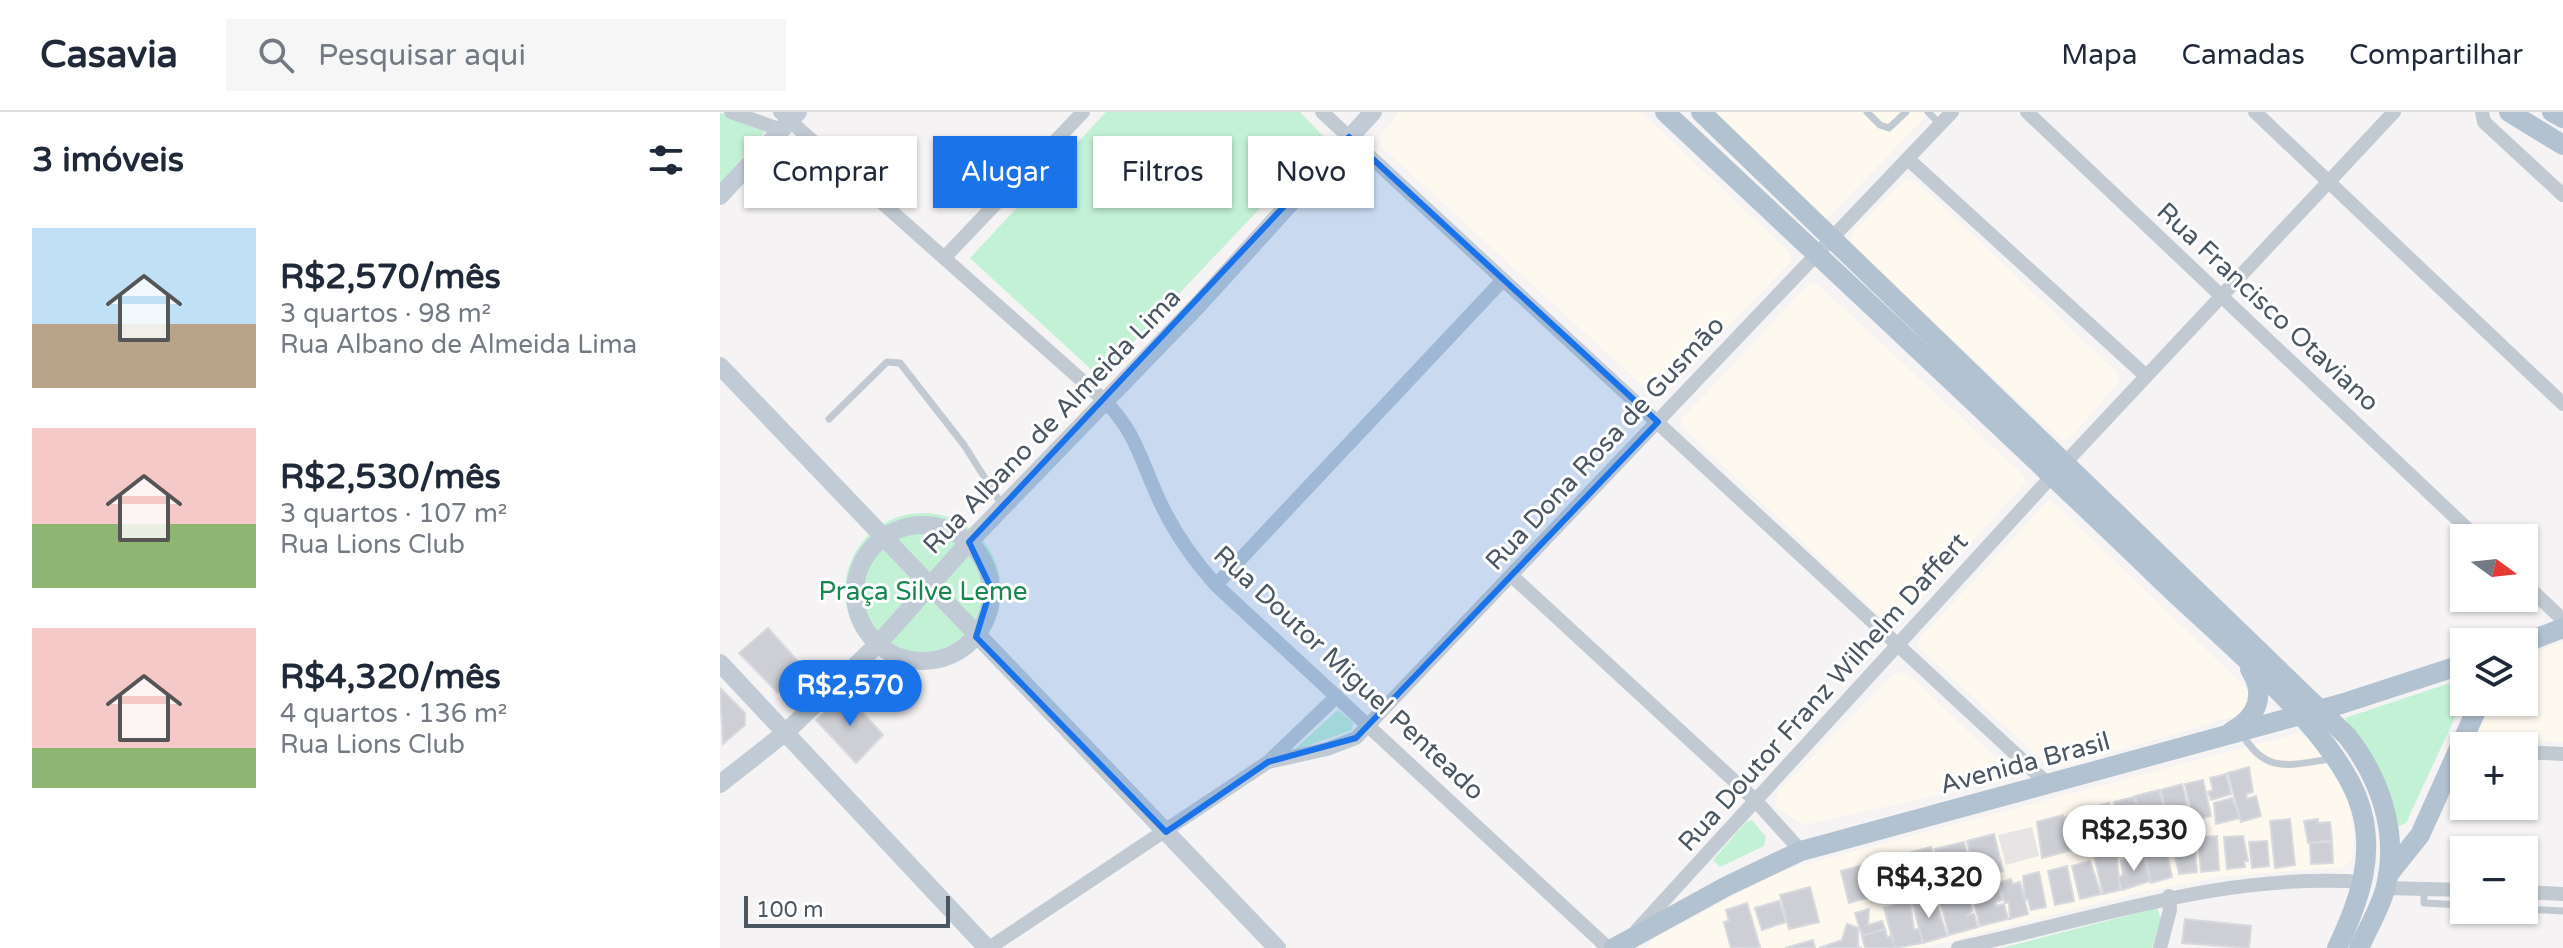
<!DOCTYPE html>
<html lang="pt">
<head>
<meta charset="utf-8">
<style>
  :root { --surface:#fff; --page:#f6f6f7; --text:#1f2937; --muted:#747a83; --line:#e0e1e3; --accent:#1a73e8 }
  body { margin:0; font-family:"Varela Round",sans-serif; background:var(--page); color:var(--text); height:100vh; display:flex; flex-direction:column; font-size:30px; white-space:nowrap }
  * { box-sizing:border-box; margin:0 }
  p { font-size:26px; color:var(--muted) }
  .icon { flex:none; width:44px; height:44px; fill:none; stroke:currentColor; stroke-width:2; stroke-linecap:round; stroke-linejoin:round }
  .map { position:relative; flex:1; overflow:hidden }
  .details { display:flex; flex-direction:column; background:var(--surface); width:720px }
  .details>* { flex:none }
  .top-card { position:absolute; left:24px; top:24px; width:760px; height:72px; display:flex; gap:16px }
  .needle { width:52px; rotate:105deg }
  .controls { position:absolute; left:1730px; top:412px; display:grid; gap:16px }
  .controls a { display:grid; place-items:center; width:88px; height:88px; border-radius:0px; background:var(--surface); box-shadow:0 2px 6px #0004; font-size:40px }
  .scale { position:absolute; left:24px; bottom:20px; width:206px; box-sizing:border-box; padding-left:8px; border:4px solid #4a5661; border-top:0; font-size:22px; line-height:28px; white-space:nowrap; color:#4a5661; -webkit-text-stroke:6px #fff; paint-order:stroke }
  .price { position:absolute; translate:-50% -68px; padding:0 18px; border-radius:28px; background:#fff; color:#222; font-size:26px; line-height:52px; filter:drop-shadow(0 2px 4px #0008) }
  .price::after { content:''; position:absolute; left:50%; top:48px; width:24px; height:18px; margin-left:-12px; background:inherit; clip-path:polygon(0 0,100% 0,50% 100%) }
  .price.selected { background:var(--accent); color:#fff }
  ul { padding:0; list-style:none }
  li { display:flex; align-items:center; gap:24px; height:200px; padding:0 32px }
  li span { display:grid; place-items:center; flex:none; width:224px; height:160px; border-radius:0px; color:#555 }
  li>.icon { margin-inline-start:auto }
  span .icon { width:96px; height:96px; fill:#fffc; stroke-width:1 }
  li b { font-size:34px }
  h2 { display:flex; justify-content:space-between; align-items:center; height:96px; padding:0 32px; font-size:34px }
  .tag { padding:0 28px; border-radius:0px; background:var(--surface); box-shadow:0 2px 6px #0004; font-size:28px; line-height:72px }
  .tag.selected { background:var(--accent); color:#fff }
  header { display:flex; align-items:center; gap:48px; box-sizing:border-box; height:112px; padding:0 40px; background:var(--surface); border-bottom:2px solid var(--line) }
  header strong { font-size:38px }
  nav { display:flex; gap:44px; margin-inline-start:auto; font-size:28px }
  .search { width:560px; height:72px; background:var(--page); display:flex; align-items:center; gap:20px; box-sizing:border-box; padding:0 28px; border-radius:0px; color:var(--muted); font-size:30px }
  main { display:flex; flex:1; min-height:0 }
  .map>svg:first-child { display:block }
</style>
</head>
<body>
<header>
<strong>Casavia</strong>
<div class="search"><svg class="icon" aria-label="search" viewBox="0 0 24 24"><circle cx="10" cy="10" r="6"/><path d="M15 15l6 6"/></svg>Pesquisar aqui</div>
<nav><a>Mapa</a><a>Camadas</a><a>Compartilhar</a></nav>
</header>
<main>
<section class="details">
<h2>3 imóveis<svg class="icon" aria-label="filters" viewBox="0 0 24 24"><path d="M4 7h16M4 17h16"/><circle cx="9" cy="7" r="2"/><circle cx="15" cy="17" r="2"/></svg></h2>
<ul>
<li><span style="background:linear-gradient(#bfe0f5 60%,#b9a48a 0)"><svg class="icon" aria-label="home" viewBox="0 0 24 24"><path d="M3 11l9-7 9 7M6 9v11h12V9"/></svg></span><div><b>R$2,570/mês</b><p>3 quartos · 98 m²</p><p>Rua Albano de Almeida Lima</p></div></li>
<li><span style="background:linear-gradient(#f6c9c9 60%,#8fb573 0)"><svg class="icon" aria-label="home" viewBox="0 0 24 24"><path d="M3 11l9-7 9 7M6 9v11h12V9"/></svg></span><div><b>R$2,530/mês</b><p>3 quartos · 107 m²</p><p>Rua Lions Club</p></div></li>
<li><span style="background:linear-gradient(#f6c9c9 75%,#8fb573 0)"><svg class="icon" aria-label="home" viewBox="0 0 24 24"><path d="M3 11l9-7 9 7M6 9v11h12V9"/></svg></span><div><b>R$4,320/mês</b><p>4 quartos · 136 m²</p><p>Rua Lions Club</p></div></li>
</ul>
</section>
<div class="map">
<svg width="1843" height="836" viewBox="0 0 1843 836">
  <rect width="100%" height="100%" fill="#f5f3f3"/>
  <g fill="#fdf9ef">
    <path d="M679,0h242l147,139 4,9 -128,134 -9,3 -272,-249 -3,-7 2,-7z"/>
    <path d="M994,0h216l-103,107z"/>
    <path d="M1185,67l11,2 200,191 3,10 -49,56 -7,2 -7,-4 -203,-190 -3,-6 4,-9z"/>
    <path d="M1095,170l208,193 3,7 -126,138 -7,3 -9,-3 -201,-193 -2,-7 128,-136z"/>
    <path d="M1330,387l197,190 3,9 -4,10 -11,8 -174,51h-11l-132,-120 1,-8z"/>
    <path d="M1843,530v100l-86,-4 -2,-5 14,-31h35v-45z"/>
    <path d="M1181,560l8,3 89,85 10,12 -5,9 -200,44 -28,-18 3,-16 116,-117z"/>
    <path d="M1579,621l7,3 18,20 23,38 7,41 -2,24 -8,8 -126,10 -76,15 -220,56h-275l5,-9 11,-6 120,-63z"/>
  </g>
  <path fill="#e6e4e5" d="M1312,715l7,29 -33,9 -8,-30z"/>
  <g fill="#c3f1d5">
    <path d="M386,0h194l24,25 -3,7 -219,231 -8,-3 -124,-114z"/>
    <path d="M0,1l48,15 -48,56z"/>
    <circle cx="203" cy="479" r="78"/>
    <path d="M1739,568l5,1v17l-58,125 -10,4 -51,-109z"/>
    <path d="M618,598l15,12 -1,8 -59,21z"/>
    <path d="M1032,708l14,17 -2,9 -44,21 -7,-7 33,-38z"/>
    <path d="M1437,796l4,11 -9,29h-150z"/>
  </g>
  <g fill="#cdcfd5" stroke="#d7d9de" stroke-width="2">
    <path d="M48,516l44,49 -18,17 -17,-2 -38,-39z"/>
    <path d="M0,576l25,25v12l-22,19z"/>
    <path d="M126,582l37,41 -27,28 -40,-43z"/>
    <path d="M1529,655l4,25 -7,2 1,5 9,-3 5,20 -20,6 -13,-49z"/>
    <path d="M1506,662l5,20 -20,6 -3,-8 5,-2 -3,-12z"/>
    <path d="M1483,668l8,36 -18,4 -8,-36z"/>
    <path d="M1462,672l9,37 -21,6 -9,-37z"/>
    <path d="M1439,678l9,38 -23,6 -10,-38z"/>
    <path d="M1414,685l8,36 -20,5 -8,-36z"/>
    <path d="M1512,686l8,20 -24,6 -2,-21z"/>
    <path d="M1389,691l10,35 -22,6 -10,-35z"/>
    <path d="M1366,699l7,34 -18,6 -9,-34z"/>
    <path d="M1343,703l9,35 -30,8 -5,-36z"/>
    <path d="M1570,707l5,46 -20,3 -5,-47z"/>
    <path d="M1598,707v4l12,-1 2,18 -24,3 -4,-22z"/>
    <path d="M1274,722l9,37 -27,7 -9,-37z"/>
    <path d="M1497,724l2,34 -18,2 -3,-35z"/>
    <path d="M1523,724l5,25h-4l1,6 -18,2 -3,-32z"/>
    <path d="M1474,728l3,32 -18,2 -7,-32z"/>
    <path d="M1547,729l2,25 -17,2 -3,-26z"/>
    <path d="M1244,730l4,16 -7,4 7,-1 4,16 -29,6 -8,-34z"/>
    <path d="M1432,730l2,6 11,-4 7,33 -21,6 -8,-38z"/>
    <path d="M1612,730l1,21 -22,1 -1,-21z"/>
    <path d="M1211,735l4,15 -22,6 6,25 -40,10 -2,-8 -28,8 -8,-32z"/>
    <path d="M1396,738l4,40 -17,4 -9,-39z"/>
    <path d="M1424,744l6,25 -28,9 -4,-13 5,-2 -2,-14z"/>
    <path d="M1370,749l11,33 -21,5 -8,-33z"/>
    <path d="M1347,754l7,35 -19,4 -7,-34z"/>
    <path d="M1319,760l7,35 -15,3 -3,-11 -3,1 -2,-24z"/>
    <path d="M1291,767l2,5 7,-2 8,32 -18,5 -1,-17 -4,1 -6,-20z"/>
    <path d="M1278,774l4,14 -7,2 1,4 8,-2 4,15 -28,7 -8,-33z"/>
    <path d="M1090,775l9,35 -30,7 -9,-34z"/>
    <path d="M1248,781l4,18 -6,5 8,-2 4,13 -29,8 -9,-35z"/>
    <path d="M1214,784l13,40 -24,7 -11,-41z"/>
    <path d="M1059,789l7,21 -24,8 -7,-22z"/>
    <path d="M1190,789l4,29 5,-1 4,14 -28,5 -11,-40z"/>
    <path d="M1027,791l13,44 -29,1 -7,-26 5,-1 -3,-11z"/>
    <path d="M1149,797l-1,16 14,-4 3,8 -23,7 -7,-23z"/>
    <path d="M1465,807l66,7 -2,22 -67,-5z"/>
    <path d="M1127,812l11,4v19l4,1h-43l23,-8z"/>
    <path d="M1165,817l2,8 5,-1 3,12h-30l-3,-12z"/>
    <path d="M1093,828l2,8h-30z"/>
  </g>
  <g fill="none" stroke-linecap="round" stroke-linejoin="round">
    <g stroke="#c1cad2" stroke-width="7">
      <path d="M1147,0l13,13 9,3 17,-16"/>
      <path d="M1208,0l12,12"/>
      <path d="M109,307l58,-57 13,1 64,82 38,60"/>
      <path d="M1521,620c24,43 48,33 89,27"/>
      <path d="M1704,778v13l40,2"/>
      <path d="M1804,797l39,2"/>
    </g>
    <g stroke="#c1cad2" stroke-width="14">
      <path d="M11,0l51,18"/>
      <path d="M60,0l325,289c28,29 33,50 48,85 15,37 36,69 63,99l392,363"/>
      <path d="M602,0l727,673"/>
      <path d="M1307,0l450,426"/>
      <path d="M1535,0l308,292"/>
      <path d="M1762,0l2,10 79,73"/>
      <path d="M1188,47l238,217"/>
      <path d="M224,146l139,-146"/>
      <path d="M1345,351l329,-351"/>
      <path d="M792,464l243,224 46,51"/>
      <path d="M1804,471l39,37"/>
      <path d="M496,473l286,-304"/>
      <path d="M1804,640l39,2"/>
      <path d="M548,650l59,-13 29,-11 596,-626"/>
      <path d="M1666,776l78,2"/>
      <path d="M1804,780l39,2"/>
      <path d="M917,818c139,-151 278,-302 415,-454"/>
      <path d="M269,836l279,-186 69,-66"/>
      <path d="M1238,836c135,-28 265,-76 406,-66"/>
      <path d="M1440,836l10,-38 -1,-14"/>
    </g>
    <g stroke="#c1cbd6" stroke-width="18">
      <path d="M0,84l78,-84"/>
      <path d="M0,254l557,582"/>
      <circle cx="203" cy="481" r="68"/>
      <path d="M0,551l267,285"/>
      <path d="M0,672l66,-52 92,-88 91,-102 230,-238 174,-192"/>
    </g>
    <g stroke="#b3c2d1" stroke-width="20">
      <path d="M945,0c165,155 331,309 494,466 59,58 168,144 198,219 21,53 3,103 -20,151"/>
      <path d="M981,0l646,624c33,42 52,96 39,150 -5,21 -18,42 -27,62"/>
      <path d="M1789,0l54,33"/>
      <path d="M1832,0l11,6"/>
      <path d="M1804,531l39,-15"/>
      <path d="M1512,619c26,-14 34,-37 18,-62"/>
      <path d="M1668,763l32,-40 60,-133"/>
      <path d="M894,836l113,-62 74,-35 540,-147 123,-40"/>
    </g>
  </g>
  <path fill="#1a73e8" fill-opacity="0.2" stroke="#1a73e8" stroke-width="6" stroke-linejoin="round" d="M629,25l309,285 -302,316 -88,24 -102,70 -190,-195 15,-49 -22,-46z"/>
  <g text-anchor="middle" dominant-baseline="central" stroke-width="6" stroke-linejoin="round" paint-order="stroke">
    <g font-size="26" fill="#4a5661" stroke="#fff">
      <text transform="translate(1548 195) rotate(43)">Rua Francisco Otaviano</text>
      <text transform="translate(332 309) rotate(-46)">Rua Albano de Almeida Lima</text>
      <text transform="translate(885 331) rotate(-47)">Rua Dona Rosa de Gusmão</text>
      <text transform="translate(629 561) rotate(43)">Rua Doutor Miguel Penteado</text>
      <text transform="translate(1103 580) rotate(-48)">Rua Doutor Franz Wilhelm Daffert</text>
      <text transform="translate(1305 651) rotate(-15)">Avenida Brasil</text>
    </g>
    <g font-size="26" fill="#17864f" stroke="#fff">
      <text x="203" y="479">Praça Silve Leme</text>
    </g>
  </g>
</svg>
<div class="controls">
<a><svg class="needle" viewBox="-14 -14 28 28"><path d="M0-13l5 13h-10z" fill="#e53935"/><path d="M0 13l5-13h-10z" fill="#747a83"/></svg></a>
<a><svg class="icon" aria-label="layers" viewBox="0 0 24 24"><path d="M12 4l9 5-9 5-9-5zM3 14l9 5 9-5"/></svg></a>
<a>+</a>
<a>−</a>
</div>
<div class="scale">100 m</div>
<b class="price selected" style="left:130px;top:616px">R$2,570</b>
<b class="price" style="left:1414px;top:761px">R$2,530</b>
<b class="price" style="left:1209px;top:808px">R$4,320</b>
<div class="top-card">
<a class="tag">Comprar</a>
<a class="tag selected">Alugar</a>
<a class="tag">Filtros</a>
<a class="tag">Novo</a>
</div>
</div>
</main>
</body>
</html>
